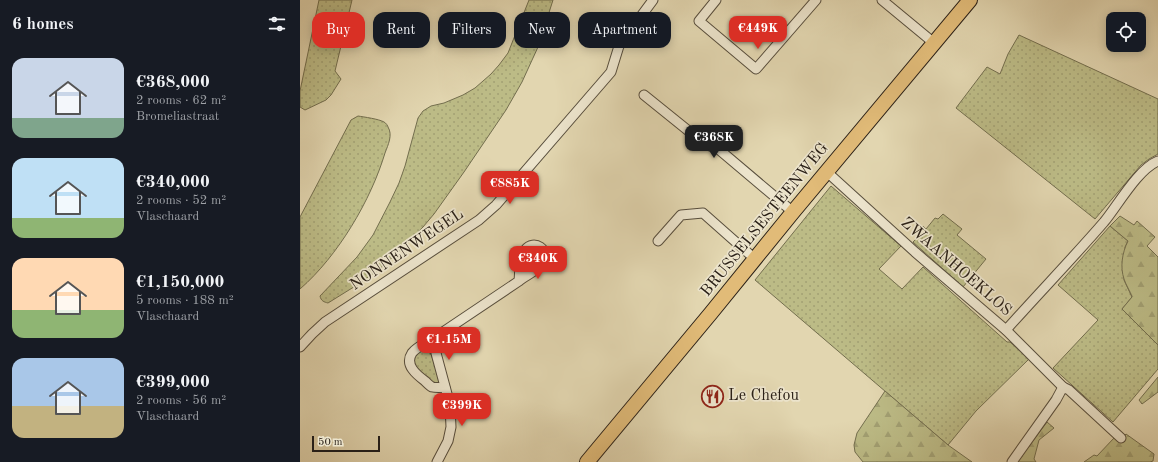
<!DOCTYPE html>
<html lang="en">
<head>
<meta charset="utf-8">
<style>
  :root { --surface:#171b24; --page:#242831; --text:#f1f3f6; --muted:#9ea1a6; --accent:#d93025 }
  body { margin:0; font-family:"Old Standard TT",serif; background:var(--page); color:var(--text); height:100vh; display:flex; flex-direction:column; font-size:15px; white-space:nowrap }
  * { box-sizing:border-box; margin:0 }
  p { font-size:13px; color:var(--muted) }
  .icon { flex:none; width:22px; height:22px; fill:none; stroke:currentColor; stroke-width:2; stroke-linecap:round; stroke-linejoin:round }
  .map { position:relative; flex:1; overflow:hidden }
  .details { display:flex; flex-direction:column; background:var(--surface); width:300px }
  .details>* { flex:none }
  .guide { position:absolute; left:12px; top:12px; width:380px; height:36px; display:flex; gap:8px }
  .controls { position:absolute; left:806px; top:12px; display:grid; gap:8px }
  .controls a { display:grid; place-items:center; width:40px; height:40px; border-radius:8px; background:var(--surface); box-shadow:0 2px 10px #0003; font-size:20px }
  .scale { position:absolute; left:12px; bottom:10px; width:68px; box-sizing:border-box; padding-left:4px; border:2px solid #2a2017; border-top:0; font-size:11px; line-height:14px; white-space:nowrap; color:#2a2017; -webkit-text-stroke:3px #ece4cc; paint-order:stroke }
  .price { position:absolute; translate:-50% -34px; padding:0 9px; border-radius:8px; background:var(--accent); color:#fff; font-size:13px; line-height:26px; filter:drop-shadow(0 1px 2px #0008) }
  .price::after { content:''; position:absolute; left:50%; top:24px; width:12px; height:9px; margin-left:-6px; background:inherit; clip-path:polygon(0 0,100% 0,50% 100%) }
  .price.current { background:#222; color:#fff }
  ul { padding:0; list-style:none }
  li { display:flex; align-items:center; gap:12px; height:100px; padding:0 12px }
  li span { display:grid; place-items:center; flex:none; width:112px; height:80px; border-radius:12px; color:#555 }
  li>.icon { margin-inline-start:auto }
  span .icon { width:48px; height:48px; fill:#fffc; stroke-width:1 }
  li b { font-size:17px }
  h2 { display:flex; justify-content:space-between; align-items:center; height:48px; padding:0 12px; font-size:17px }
  .tag { padding:0 14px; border-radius:12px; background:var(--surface); box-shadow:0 2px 10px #0003; font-size:14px; line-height:36px }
  .tag.current { background:var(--accent); color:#fff }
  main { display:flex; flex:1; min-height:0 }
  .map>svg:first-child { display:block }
</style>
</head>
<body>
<main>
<section class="details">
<h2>6 homes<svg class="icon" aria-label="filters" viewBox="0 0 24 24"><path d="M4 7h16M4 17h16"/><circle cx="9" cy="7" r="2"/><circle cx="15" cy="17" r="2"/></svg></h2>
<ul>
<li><span style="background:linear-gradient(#c9d6e8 75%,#7fa58c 0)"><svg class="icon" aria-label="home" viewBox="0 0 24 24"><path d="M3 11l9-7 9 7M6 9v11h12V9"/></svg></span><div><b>€368,000</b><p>2 rooms · 62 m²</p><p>Bromeliastraat</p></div></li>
<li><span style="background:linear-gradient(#bfe0f5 75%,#8fb573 0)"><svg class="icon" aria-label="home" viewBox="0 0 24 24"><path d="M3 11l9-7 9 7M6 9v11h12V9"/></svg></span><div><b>€340,000</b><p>2 rooms · 52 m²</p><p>Vlaschaard</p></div></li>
<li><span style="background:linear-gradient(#ffd9b3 65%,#8fb573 0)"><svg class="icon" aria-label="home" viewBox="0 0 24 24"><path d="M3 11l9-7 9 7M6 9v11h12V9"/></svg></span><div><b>€1,150,000</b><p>5 rooms · 188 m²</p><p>Vlaschaard</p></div></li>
<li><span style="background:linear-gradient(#a9c7e8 60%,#c2b280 0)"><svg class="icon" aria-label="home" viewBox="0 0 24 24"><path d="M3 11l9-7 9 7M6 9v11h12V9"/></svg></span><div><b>€399,000</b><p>2 rooms · 56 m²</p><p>Vlaschaard</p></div></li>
</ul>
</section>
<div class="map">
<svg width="858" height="462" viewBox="0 0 858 462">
  <defs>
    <pattern id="green-dots" width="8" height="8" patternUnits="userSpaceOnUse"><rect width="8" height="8" fill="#bcbb86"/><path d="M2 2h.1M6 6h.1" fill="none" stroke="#a2a073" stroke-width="1.8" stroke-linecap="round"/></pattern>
    <pattern id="forest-firs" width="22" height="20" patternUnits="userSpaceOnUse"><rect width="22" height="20" fill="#bcbb86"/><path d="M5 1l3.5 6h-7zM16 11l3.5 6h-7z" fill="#a2a073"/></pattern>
  </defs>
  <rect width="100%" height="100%" fill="#e2d6b0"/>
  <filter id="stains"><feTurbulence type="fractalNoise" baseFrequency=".005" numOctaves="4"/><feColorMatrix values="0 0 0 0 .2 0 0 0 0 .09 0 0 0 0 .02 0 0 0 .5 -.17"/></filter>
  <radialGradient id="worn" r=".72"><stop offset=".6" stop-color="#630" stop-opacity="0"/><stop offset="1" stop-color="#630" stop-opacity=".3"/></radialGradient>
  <g fill="url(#green-dots)" stroke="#736e4e">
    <path d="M19,0h33l-17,71 6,8 -10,16 -5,5 -21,10 -5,-3v-16z"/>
    <path d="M229,0h24l-15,47 -16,35 -16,28 -42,62 -30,42 -11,13 -19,20 -22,20 -25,18 -29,18c-4,-1 -7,-2 -8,-7l37,-39 16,-22 17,-33 9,-19 6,-17 13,-48 5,-7 8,-5 13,-3 19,-8 12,-7 16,-14 8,-9 9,-12z"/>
    <path d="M719,35l139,64v55l-9,5 -8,6 -46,54 -139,-111 31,-41 13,7 8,-20z"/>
    <path d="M58,116c6,1 21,3 26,6 2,1 4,4 4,5 5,8 0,18 -3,26 -14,47 -47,103 -85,136v-72l51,-97z"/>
    <path d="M531,186l70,60 -22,23 23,20 21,-22 84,75h3l19,17 -53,52 -28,34 -193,-165z"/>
    <path d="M643,214l19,15 -5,6 29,24 -23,28 -50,-45 6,-6 -3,-3 7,-7 3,3 9,-11 3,1z"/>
    <path d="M810,226l18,15 -3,6 -1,33 8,17 -10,12 36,36v24l-45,53 -60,-54 45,-48 -40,-35z"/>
    <path d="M235,249l3,1 3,5 -1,5 -10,8 -4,1 -3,-3 4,-12 3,-4z"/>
    <path d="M122,350h4l5,4 8,25v3l-2,1h-5l-19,-18 2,-10z"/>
  </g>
  <g fill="url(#forest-firs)" stroke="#736e4e">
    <path d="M820,216l14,9 3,-4 18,16 -8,9 11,11v88l-36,-36 10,-12c-2,-6 -6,-12 -8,-18 -4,-12 -2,-26 4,-38l-18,-15z"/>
    <path d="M858,377v15l-16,12 -3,-4z"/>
    <path d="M585,391l63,54 24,17h-109l-8,-10 -1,-7 3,-12z"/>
    <path d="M747,422l7,6 -15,12 -5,19 2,3h-19z"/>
    <path d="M826,434l28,20 -1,7 -3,1h-66l10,-7 3,1 17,-18 4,4z"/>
  </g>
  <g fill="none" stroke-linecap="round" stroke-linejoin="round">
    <defs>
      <g id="street">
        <path d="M416,0l-17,21 57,48 60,-69"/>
        <path d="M582,0l52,43"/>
        <path d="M344,95l62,50 10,2 77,65"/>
        <path d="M527,172l88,80 91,78 57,57 6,3 52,48"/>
        <path d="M358,241l23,-26 22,-2 52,46"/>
        <path d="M706,330c32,-36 66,-71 98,-108 14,-17 34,-53 54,-61"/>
        <path d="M134,339l2,14 14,52 1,22 -3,14 -11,21"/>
        <path d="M0,347l12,-13 13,-12 154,-102 17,-15 115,-133 8,-26 34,-46"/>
        <path d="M145,388c-4,-1 -9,0 -13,-1 -2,-1 -5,-4 -7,-6 -8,-6 -21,-16 -13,-28 5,-7 20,-13 28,-19l79,-53c6,-5 21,-12 25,-19 6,-12 -10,-24 -19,-12 -6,9 -5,21 -6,31"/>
        <path d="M712,462l44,-62 7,-13"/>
      </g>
      <path id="primary" d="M287,462l124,-149 82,-101 177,-212"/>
    </defs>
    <use href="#street" stroke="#584e3d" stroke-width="11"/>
    <use href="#primary" stroke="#2a2017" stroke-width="16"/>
    <use href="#street" stroke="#ece4cc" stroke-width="9"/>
    <use href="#primary" stroke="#e1bb78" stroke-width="14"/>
  </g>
  <defs>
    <symbol id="restaurant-ring" viewBox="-11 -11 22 22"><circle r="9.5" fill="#ece4cc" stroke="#8f2418" stroke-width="1.5"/><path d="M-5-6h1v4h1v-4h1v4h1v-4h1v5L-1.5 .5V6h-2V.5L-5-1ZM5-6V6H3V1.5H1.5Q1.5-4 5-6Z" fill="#8f2418"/></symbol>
  </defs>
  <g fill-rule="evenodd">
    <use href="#restaurant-ring" x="400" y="384" width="25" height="25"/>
  </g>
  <g text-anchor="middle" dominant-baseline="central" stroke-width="3.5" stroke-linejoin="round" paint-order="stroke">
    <g font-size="16" fill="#2a2017" stroke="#ece4cc">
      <text transform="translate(465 220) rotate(-51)">BRUSSELSESTEENWEG</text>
      <text transform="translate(107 250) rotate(-34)">NONNENWEGEL</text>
      <text transform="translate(656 267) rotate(41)">ZWAANHOEKLOS</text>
    </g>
    <g font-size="16" fill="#2a2017" stroke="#ece4cc" text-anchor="start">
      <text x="428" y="396">Le Chefou</text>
    </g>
  </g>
  <rect width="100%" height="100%" filter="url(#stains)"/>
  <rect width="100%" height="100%" fill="url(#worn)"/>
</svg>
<div class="controls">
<a><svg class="icon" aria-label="locate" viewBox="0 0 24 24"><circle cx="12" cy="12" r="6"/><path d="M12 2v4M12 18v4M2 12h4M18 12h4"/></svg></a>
</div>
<div class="scale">50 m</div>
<b class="price" style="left:458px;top:50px">€449K</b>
<b class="price current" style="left:414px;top:159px">€368K</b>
<b class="price" style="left:210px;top:205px">€885K</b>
<b class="price" style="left:238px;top:280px">€340K</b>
<b class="price" style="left:149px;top:361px">€1.15M</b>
<b class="price" style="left:162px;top:427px">€399K</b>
<div class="guide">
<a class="tag current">Buy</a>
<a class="tag">Rent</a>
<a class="tag">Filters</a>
<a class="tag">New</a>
<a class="tag">Apartment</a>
</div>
</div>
</main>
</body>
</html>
